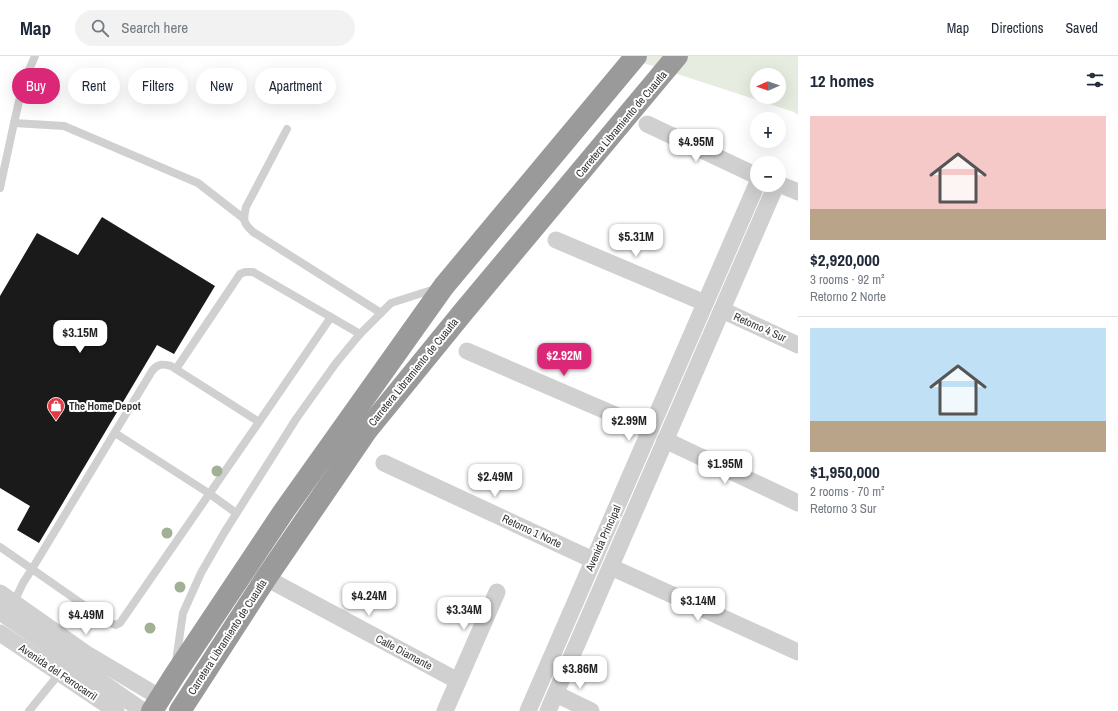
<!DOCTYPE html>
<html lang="en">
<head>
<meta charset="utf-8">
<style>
  :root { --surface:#fff; --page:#f2f2f3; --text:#1f2937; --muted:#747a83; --line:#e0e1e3; --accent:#db2777 }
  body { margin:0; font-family:"Archivo Narrow",sans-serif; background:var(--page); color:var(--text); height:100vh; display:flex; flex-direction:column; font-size:15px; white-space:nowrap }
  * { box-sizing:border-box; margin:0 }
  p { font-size:13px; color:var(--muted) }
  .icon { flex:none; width:22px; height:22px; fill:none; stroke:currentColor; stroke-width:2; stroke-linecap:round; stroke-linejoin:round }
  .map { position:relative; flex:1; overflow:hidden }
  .drawer { display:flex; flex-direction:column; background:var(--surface); width:320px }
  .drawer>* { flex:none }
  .hud { position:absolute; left:12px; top:12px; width:380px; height:36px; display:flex; gap:8px }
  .needle { width:26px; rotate:268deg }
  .tools { position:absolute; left:750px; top:12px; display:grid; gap:8px }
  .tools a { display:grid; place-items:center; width:36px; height:36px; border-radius:50%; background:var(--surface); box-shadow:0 4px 16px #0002; font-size:20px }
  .price { position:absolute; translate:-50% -34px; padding:0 9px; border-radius:8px; background:#fff; color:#222; font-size:13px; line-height:26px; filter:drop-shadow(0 1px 2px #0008) }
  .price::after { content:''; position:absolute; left:50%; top:24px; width:12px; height:9px; margin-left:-6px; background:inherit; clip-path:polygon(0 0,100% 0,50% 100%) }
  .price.current { background:var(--accent); color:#fff }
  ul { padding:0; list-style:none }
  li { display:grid; align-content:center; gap:8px; height:212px; padding:0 12px }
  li+li { border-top:1px solid var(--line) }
  li span { display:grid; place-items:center; height:124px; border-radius:0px; color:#555 }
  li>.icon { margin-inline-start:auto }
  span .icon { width:72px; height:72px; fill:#fffc; stroke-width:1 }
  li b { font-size:17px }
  h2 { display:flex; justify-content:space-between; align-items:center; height:48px; padding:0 12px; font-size:17px }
  .pill { padding:0 14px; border-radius:18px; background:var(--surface); box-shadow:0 4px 16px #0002; font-size:14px; line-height:36px }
  .pill.current { background:var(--accent); color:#fff }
  header { display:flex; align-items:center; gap:24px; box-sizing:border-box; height:56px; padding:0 20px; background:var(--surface); border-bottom:1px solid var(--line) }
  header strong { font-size:19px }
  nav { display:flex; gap:22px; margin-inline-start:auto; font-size:14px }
  .search { width:280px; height:36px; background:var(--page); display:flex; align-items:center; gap:10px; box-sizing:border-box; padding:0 14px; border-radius:22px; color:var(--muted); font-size:15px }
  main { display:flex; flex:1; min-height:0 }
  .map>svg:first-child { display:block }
</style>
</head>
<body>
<header>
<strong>Map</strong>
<div class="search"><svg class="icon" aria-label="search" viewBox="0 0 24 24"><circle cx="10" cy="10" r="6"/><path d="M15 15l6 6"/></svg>Search here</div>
<nav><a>Map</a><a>Directions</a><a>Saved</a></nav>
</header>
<main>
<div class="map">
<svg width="798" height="655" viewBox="0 0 798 655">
  <rect width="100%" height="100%" fill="#fff"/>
  <path fill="#e6ecdf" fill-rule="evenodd" d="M622,0h176v59l-4,-3zM757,19h22v22h-22z"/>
  <path fill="#1a1a1a" d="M102,161l113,69 -41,68 -17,-9 -118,198 -22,-13 13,-24 -30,-18v-192l37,-63 41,22z"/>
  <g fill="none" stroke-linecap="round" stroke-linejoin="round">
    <g stroke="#d0d0d0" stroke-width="8">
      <path d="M14,67l9,-39 12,-28"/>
      <path d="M287,73l-41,78c-3,13 -3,16 7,25l128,81"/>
      <path d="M0,132l14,-65 50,3 134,57 45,35"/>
      <path d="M176,313l64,-95 5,-2h8l107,62"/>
      <path d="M259,366l-139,201 -4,2 -8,-3 -76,-53 120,-198c6,-8 11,-7 19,-5l88,56 72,-105"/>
      <path d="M115,377l95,61 26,19"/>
      <path d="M0,491l32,22 -9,14 -9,19"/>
      <path d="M176,605l7,-48 18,-40 23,-40 72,-114 40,-56 24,-29 31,-31 44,-14"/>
      <path d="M29,655l30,-37"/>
    </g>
    <g stroke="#d0d0d0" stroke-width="17">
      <path d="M647,68l110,52"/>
      <path d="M779,128l19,8"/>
      <path d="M556,184l149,63"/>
      <path d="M722,254l76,35"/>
      <path d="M467,295l183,79"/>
      <path d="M665,384l133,63"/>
      <path d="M384,407l209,97"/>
      <path d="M611,511l187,85"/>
      <path d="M266,522l192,103"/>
      <path d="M0,537l85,60 76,45"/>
      <path d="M0,556l143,99"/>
      <path d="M0,577l116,78"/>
      <path d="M556,638l35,17"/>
      <path d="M445,655l52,-119"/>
      <path d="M528,655l229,-527"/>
      <path d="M548,655l228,-526"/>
    </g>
    <g stroke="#9a9a9a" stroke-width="22">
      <path d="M152,655l22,-35 110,-165 160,-225 192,-230"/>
      <path d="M180,655l86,-133 101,-148 97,-119 213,-255"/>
    </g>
  </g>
  <g fill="#a2b095">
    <circle cx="217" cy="415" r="5.5"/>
    <circle cx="167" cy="477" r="5.5"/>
    <circle cx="180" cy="531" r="5.5"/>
    <circle cx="150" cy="572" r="5.5"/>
  </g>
  <defs>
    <symbol id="shop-pin" viewBox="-11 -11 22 30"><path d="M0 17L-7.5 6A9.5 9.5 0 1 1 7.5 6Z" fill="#e63946" stroke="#fff"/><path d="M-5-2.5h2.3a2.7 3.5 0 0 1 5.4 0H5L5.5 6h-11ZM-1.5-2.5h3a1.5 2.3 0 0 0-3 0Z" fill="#fff"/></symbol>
  </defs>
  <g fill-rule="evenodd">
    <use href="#shop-pin" x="46" y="340" width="20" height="27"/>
  </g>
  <g text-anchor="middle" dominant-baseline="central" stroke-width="4" stroke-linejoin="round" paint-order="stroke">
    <g font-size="11" fill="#333" stroke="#fff">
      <text transform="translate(621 68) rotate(-50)">Carretera Libramiento de Cuautla</text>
      <text transform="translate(760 271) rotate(24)">Retorno 4 Sur</text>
      <text transform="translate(413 316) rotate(-51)">Carretera Libramiento de Cuautla</text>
      <text transform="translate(532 475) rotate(25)">Retorno 1 Norte</text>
      <text transform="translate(603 482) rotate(-66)">Avenida Principal</text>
      <text transform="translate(227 581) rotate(-57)">Carretera Libramiento de Cuautla</text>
      <text transform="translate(404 596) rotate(28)">Calle Diamante</text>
      <text transform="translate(58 616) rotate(34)">Avenida del Ferrocarril</text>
    </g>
    <g font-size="11" font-weight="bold" fill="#333" stroke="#fff" text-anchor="start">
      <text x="69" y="350">The Home Depot</text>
    </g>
  </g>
</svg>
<div class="tools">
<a><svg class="needle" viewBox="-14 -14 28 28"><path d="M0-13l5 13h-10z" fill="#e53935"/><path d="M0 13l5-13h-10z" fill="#747a83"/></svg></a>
<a>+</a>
<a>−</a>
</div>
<b class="price" style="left:696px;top:107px">$4.95M</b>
<b class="price" style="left:636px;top:202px">$5.31M</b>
<b class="price" style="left:80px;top:298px">$3.15M</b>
<b class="price current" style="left:564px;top:321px">$2.92M</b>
<b class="price" style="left:629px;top:386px">$2.99M</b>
<b class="price" style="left:725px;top:429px">$1.95M</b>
<b class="price" style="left:495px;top:442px">$2.49M</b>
<b class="price" style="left:369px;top:561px">$4.24M</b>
<b class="price" style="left:698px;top:566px">$3.14M</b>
<b class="price" style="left:464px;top:575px">$3.34M</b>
<b class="price" style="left:86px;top:580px">$4.49M</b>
<b class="price" style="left:580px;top:634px">$3.86M</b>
<div class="hud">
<a class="pill current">Buy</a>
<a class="pill">Rent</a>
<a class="pill">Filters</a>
<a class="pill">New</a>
<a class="pill">Apartment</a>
</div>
</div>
<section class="drawer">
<h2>12 homes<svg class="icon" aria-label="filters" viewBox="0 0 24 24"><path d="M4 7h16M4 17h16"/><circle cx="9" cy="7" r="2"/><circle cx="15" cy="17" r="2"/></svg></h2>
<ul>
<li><span style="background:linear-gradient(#f6c9c9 75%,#b9a48a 0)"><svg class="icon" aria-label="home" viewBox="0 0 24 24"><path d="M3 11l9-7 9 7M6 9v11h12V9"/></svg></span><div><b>$2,920,000</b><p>3 rooms · 92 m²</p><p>Retorno 2 Norte</p></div></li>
<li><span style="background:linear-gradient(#bfe0f5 75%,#b9a48a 0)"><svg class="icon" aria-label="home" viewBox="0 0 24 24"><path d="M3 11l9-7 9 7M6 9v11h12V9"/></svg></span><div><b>$1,950,000</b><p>2 rooms · 70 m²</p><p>Retorno 3 Sur</p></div></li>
</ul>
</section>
</main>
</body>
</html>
